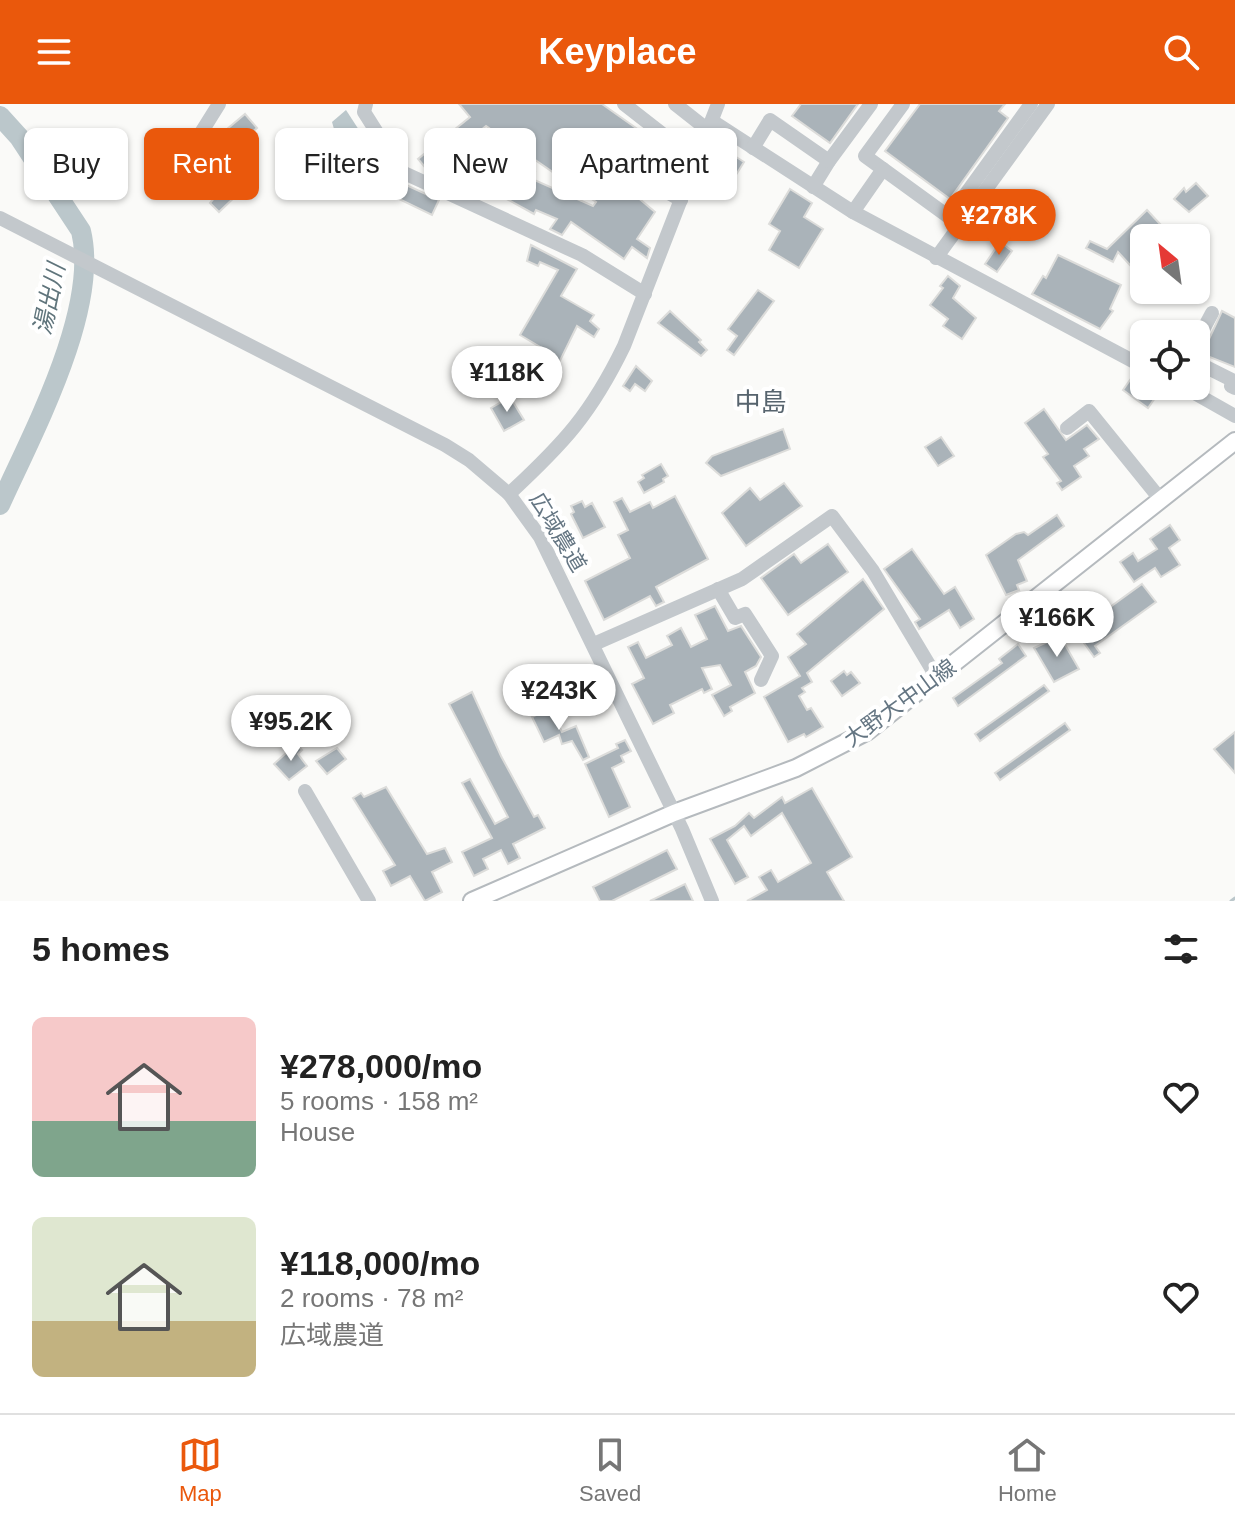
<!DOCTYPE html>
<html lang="en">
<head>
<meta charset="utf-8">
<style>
  :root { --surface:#fff; --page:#f6f6f6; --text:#222; --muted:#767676; --line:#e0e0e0; --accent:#ea580c }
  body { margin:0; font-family:Helvetica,"Noto Sans JP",sans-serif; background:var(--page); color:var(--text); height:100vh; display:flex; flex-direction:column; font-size:30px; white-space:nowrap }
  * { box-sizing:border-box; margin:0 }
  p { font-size:26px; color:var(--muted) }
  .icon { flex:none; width:44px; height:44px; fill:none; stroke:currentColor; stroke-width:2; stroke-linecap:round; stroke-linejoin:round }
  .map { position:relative; height:797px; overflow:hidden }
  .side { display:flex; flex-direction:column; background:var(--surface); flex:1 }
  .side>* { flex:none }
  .guide { position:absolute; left:24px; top:24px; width:800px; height:72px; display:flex; gap:16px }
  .needle { width:52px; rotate:331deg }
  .fabs { position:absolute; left:1130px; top:120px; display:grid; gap:16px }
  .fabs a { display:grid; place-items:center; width:80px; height:80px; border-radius:12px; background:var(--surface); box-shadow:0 2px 6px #0004; font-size:40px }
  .price { position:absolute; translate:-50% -68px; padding:0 18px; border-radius:28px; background:#fff; color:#222; font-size:26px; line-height:52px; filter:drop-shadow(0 2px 4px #0008) }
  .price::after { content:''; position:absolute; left:50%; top:48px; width:24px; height:18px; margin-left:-12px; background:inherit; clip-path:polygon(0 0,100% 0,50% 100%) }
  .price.selected { background:var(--accent); color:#fff }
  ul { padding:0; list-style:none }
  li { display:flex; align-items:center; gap:24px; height:200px; padding:0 32px }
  li span { display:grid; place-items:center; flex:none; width:224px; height:160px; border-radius:12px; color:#555 }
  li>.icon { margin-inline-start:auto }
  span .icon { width:96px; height:96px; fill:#fffc; stroke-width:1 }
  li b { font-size:34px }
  h2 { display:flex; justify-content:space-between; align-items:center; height:96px; padding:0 32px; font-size:34px }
  .chip { padding:0 28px; border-radius:12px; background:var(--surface); box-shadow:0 2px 6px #0004; font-size:28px; line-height:72px }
  .chip.selected { background:var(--accent); color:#fff }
  header { display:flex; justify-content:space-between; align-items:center; height:104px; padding:0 32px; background:var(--accent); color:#fff; font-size:36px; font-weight:600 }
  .dock { display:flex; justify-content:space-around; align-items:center; height:112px; border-top:2px solid var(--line); background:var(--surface); font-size:22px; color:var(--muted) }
  .dock a { display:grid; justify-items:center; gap:4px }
  .dock .selected { color:var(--accent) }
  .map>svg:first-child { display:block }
</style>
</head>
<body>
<header><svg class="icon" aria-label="menu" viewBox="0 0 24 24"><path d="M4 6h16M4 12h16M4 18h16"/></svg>Keyplace<svg class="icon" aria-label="search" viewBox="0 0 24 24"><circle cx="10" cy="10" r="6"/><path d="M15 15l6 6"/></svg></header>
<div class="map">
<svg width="1235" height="797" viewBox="0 0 1235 797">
  <rect width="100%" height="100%" fill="#fafaf8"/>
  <path fill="#bbc7cb" d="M346,6l37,57 -31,25 -20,-70z"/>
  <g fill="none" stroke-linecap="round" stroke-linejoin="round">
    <path stroke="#bbc7cb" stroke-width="3" d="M1231,797l4,-3"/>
    <path stroke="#bbc7cb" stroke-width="20" d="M0,12l19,21 62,94c19,78 -49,203 -81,274"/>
  </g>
  <g fill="#aab3b9" stroke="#dcdcda" stroke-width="2">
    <path d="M459,0h143l58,41 -31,45 26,22 -18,27 13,9 -3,10 -15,-11 -8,12 -53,-37 -9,13 -12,-6 7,-10 -21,-9 -2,4 -29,-16 2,-4 -7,-3 14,-28 21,9 -3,7 61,27 3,-4 -110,-76 -27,22 -5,-6 -30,24 -6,-7 52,-42z"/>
    <path d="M801,0h57l-28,39 -38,-27z"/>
    <path d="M920,0h85l-6,7 9,7 -58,81 -65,-48z"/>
    <path d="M245,10l12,14 -26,23 11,12 -7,6 -11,-12 -18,18 -5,-5 -3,3 -7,-7 23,-26z"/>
    <path d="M713,47l18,7 2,-3 11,7 -10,16 -25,-15z"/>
    <path d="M230,75l12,11 -23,22 -9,-9z"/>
    <path d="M1196,79l12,13 -19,16 -15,-13 10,-11 2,4z"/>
    <path d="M404,80l35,16 -7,15 -35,-17z"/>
    <path d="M790,85l22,14 -8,14 19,12 -24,39 -30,-18 11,-19 -11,-7z"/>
    <path d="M1147,106l13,14 -24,23 7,7 -13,11 -12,-13 -5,10 -27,-14 4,-7 17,8z"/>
    <path d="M1000,138l12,9 -15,21 -12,-8z"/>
    <path d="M531,141l46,24 -16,27 33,19 -4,6 9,8 -5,8 -17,-11 -23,47 -16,-8 7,-15 -25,-15 38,-65 -18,-8 -2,4 -11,-5z"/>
    <path d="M1058,151l63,30 -11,24 3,2 -13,18 -68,-35 11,-18 3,2z"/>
    <path d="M948,172l12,10 -7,12 23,20 -14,21 -19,-13 5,-7 -18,-14 13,-17 -3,-2z"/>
    <path d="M758,186l16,11 -40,54 -7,-5 10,-14 -9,-7z"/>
    <path d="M670,207l31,29 -2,2 8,8 -6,6 -43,-33z"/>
    <path d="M1222,207l13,7v49l-33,-13z"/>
    <path d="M636,262l16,15 -7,10 -10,-7 -5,7 -7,-5z"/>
    <path d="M1130,276l25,18 -7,10 -25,-18z"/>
    <path d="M510,293l14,23 -20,11 -13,-23z"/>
    <path d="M1044,305l22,31 21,-15 12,14 -15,10 5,7 -15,10 7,11 -19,13 -5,-7 4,-2 -18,-24 5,-3 -23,-31z"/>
    <path d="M783,325l7,20 -69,27 -15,-13 6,-7z"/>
    <path d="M941,333l13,19 -16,10 -13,-19z"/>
    <path d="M661,360l7,12 -5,3 1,3 -20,11 -6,-11 6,-4 -2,-3z"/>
    <path d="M784,379l18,23 -56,40 -24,-33 28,-25 10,12z"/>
    <path d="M675,392l33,63 -52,28 8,15 -8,4 -6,-10 -46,24 -19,-39 45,-23 -12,-23 10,-5 -14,-28 8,-4 8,14 20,-10 3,6z"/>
    <path d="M582,397l3,6 7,-4 13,24 -22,11 -12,-24 3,-2 -3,-6z"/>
    <path d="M1057,411l7,11 -46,34 9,21 -10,4 2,5 -13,5 -20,-40 30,-21 8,-2 4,3z"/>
    <path d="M1170,421l10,15 -11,8 11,17 -19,12 -6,-9 -21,14 -14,-20 13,-9 5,8 19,-12 -7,-10z"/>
    <path d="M828,440l20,28 -60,43 -27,-37 33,-24 7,9z"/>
    <path d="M912,445l32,45 11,-7 19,32 -14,9 -11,-18 -30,19 -4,-7 5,-3 -36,-50z"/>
    <path d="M863,475l21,30 -77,64 5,9 -10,6 3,4 -6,4 8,14 4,-2 12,19 -17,10 -2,-3 -16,8 -24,-45 36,-21 -12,-19 18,-13 -9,-10z"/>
    <path d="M1142,480l14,18 -61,44 5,7 -6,4 -10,-14 8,-6 -8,-11z"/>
    <path d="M715,502l13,25 13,-5 20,31 -5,9 -11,6 10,21 -25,14 2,4 -8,5 -12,-21 19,-10 -11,-20 -18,3 10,21 -8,4 -2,-4 -32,16 4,8 -21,11 -21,-40 12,-6 -16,-31 10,-5 8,16 26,-13 -5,-9 14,-8 10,19 16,-8 -12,-24z"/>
    <path d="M1060,532l19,33 -25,13 -20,-34z"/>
    <path d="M1018,540l8,12 -68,50 -5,-8 49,-35 -3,-4z"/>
    <path d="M844,567l3,4 4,-3 9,11 -18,13 -11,-15z"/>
    <path d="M595,577l10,15 -23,15 -10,-15z"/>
    <path d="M564,581l5,10 -25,11 -4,-10z"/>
    <path d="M1044,581l5,6 -69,50 -5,-7z"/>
    <path d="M472,588l29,64 33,61 4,-2 7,13 -32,16 7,14 -12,6 -7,-14 -18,9 5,10 -14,7 -12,-24 30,-14 -30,-55 8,-4 25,45 13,-7 -59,-113z"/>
    <path d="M550,604l12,24 14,-6 13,31 -6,3 -11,-19 -10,3 -3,-9 -15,7 -12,-25z"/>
    <path d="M1065,619l5,7 -70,50 -5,-7z"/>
    <path d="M1235,628v41l-21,-24z"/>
    <path d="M625,636l6,11 -10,5 3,6 -12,6 18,39 -21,10 -24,-53 33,-16 -2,-4z"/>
    <path d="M296,640l6,6 -4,4 9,12 -18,14 -15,-16z"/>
    <path d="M337,644l9,11 -19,15 -11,-13z"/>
    <path d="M386,683l41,67 18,-6 7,14 -20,10 10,20 -17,9 -15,-25 -19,10 -8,-15 12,-6 -42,-67 8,-5 3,4z"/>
    <path d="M812,684l40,69 -25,15 17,29h-97l20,-11 -8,-13 12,-7 7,12 33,-19 -29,-50 -31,23 -7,-10 -17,14 21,37 -13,7 -25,-45 25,-13 14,-13 5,5 28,-21 3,6z"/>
    <path d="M667,746l10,19 -65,32h-12l-7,-14z"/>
    <path d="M685,780l8,17h-43z"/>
  </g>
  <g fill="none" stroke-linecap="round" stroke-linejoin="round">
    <defs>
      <path id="major" d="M472,797l202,-88 122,-45 72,-37 367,-290"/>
    </defs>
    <use href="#major" stroke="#b5babe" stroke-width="20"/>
    <g stroke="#c3c8cc" stroke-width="14">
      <path d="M366,0l-2,8 38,60 180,83 63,39"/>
      <path d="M624,0l50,39 -25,39 32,18"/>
      <path d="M675,0l33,26"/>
      <path d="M903,0l-38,52 84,61 82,-113"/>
      <path d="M712,17l141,91 291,155"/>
      <path d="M199,32l20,-32"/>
      <path d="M753,44l17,-28 59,41 -16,26"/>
      <path d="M829,57l42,-57"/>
      <path d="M853,108l30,-43"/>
      <path d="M0,114l445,227 24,15 40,34 31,43 142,292 30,72"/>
      <path d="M936,154l112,-154"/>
      <path d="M1196,239l16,-30"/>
      <path d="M1196,258l38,19 -3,5 4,2"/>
      <path d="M1182,282l53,30"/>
      <path d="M1067,324l22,-17 72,89"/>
      <path d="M509,390c55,-51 82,-80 115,-148l94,-242"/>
      <path d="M718,485l17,29 10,-4 27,42 -11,24"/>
      <path d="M594,540l148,-65 90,-63 41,55 64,107"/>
      <path d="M305,687l64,110"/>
    </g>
    <use href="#major" stroke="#fff" stroke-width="16"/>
  </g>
  <g text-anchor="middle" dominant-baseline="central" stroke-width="8" stroke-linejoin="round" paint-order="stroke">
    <g font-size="22" fill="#657683" stroke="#fff">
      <text transform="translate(558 428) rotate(59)">広域農道</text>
      <text transform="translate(900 599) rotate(-36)">大野大中山線</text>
    </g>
    <g font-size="24" font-style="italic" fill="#60757c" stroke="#fff">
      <text transform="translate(49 195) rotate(-78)">湯出川</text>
    </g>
    <g font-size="26" fill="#57646e" stroke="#fff">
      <text x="761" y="298">中島</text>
    </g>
  </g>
</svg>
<div class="fabs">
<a><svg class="needle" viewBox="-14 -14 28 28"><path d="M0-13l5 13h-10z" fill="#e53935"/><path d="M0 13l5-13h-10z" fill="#767676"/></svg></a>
<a><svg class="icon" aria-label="locate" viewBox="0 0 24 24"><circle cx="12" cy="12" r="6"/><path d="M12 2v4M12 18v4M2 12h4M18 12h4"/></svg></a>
</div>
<b class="price selected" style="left:999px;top:153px">¥278K</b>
<b class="price" style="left:507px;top:310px">¥118K</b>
<b class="price" style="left:1057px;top:555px">¥166K</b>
<b class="price" style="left:559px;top:628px">¥243K</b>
<b class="price" style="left:291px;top:659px">¥95.2K</b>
<div class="guide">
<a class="chip">Buy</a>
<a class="chip selected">Rent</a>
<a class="chip">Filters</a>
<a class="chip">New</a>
<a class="chip">Apartment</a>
</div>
</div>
<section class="side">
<h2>5 homes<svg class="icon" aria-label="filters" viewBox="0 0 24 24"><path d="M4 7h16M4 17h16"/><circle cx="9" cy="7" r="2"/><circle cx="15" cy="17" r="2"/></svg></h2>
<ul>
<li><span style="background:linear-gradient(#f6c9c9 65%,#7fa58c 0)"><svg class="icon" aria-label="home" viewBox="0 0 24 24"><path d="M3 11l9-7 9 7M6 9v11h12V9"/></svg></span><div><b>¥278,000/mo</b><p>5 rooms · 158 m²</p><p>House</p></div><svg class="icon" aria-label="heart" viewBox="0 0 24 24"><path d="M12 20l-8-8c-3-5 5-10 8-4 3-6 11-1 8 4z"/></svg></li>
<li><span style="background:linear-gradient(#dfe7d0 65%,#c2b280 0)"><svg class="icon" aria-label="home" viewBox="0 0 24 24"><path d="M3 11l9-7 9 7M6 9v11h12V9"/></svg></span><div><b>¥118,000/mo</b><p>2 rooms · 78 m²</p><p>広域農道</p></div><svg class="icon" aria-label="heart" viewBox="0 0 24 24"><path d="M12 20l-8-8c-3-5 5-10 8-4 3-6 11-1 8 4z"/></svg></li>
</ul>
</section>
<nav class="dock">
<a class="selected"><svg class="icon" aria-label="map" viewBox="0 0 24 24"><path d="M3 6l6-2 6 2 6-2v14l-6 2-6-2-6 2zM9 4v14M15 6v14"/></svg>Map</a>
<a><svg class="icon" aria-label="saved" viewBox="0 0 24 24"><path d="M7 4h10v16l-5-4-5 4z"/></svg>Saved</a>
<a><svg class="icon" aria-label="home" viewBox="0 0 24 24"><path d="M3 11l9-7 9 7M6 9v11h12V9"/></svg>Home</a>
</nav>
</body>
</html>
